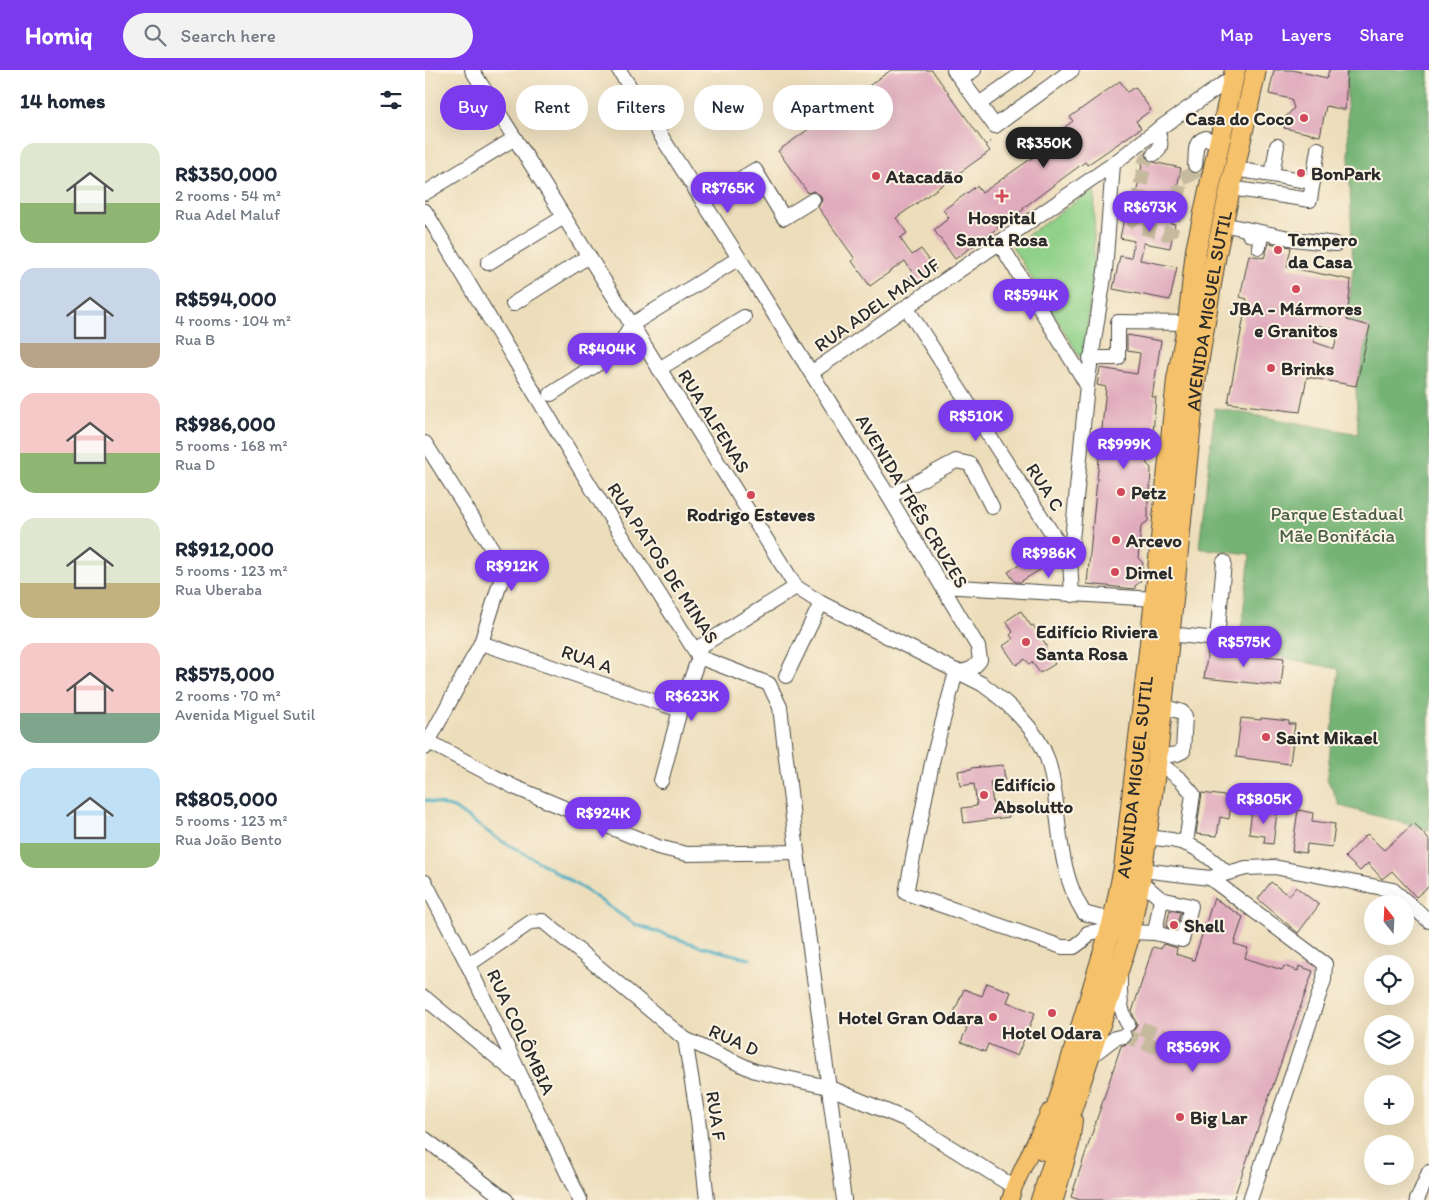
<!DOCTYPE html>
<html lang="en">
<head>
<meta charset="utf-8">
<style>
  :root { --surface:#fff; --page:#f2f2f3; --text:#1f2937; --muted:#747a83; --accent:#7c3aed }
  body { margin:0; font-family:Itim,sans-serif; background:var(--page); color:var(--text); height:100vh; display:flex; flex-direction:column; font-size:19px; white-space:nowrap }
  * { box-sizing:border-box; margin:0 }
  p { font-size:16px; color:var(--muted) }
  .icon { flex:none; width:28px; height:28px; fill:none; stroke:currentColor; stroke-width:2; stroke-linecap:round; stroke-linejoin:round }
  .map { position:relative; flex:1; overflow:hidden }
  .sheet { display:flex; flex-direction:column; background:var(--surface); width:425px }
  .sheet>* { flex:none }
  .banner { position:absolute; left:15px; top:15px; width:475px; height:45px; display:flex; gap:10px }
  .needle { width:32px; rotate:342deg }
  .tools { position:absolute; left:939px; top:825px; display:grid; gap:10px }
  .tools a { display:grid; place-items:center; width:50px; height:50px; border-radius:50%; background:var(--surface); box-shadow:0 5px 20px #0002; font-size:25px }
  .price { position:absolute; translate:-50% -42px; padding:0 11px; border-radius:18px; background:var(--accent); color:#fff; font-size:16px; line-height:32px; filter:drop-shadow(0 1px 2px #0008) }
  .price::after { content:''; position:absolute; left:50%; top:30px; width:15px; height:11px; margin-left:-8px; background:inherit; clip-path:polygon(0 0,100% 0,50% 100%) }
  .price.on { background:#222; color:#fff }
  ul { padding:0; list-style:none }
  li { display:flex; align-items:center; gap:15px; height:125px; padding:0 20px }
  li span { display:grid; place-items:center; flex:none; width:140px; height:100px; border-radius:15px; color:#555 }
  li>.icon { margin-inline-start:auto }
  span .icon { width:60px; height:60px; fill:#fffc; stroke-width:1 }
  li b { font-size:21px }
  h2 { display:flex; justify-content:space-between; align-items:center; height:60px; padding:0 20px; font-size:21px }
  .pill { padding:0 18px; border-radius:22px; background:var(--surface); box-shadow:0 5px 20px #0002; font-size:18px; line-height:45px }
  .pill.on { background:var(--accent); color:#fff }
  header { display:flex; align-items:center; gap:30px; box-sizing:border-box; height:70px; padding:0 25px; background:var(--accent); color:#fff }
  header strong { font-size:24px }
  nav { display:flex; gap:28px; margin-inline-start:auto; font-size:18px }
  .search { width:350px; height:45px; background:var(--page); display:flex; align-items:center; gap:12px; box-sizing:border-box; padding:0 18px; border-radius:28px; color:var(--muted); font-size:19px }
  main { display:flex; flex:1; min-height:0 }
  .map>svg:first-child { display:block }
</style>
</head>
<body>
<header>
<strong>Homiq</strong>
<div class="search"><svg class="icon" aria-label="search" viewBox="0 0 24 24"><circle cx="10" cy="10" r="6"/><path d="M15 15l6 6"/></svg>Search here</div>
<nav><a>Map</a><a>Layers</a><a>Share</a></nav>
</header>
<main>
<section class="sheet">
<h2>14 homes<svg class="icon" aria-label="filters" viewBox="0 0 24 24"><path d="M4 7h16M4 17h16"/><circle cx="9" cy="7" r="2"/><circle cx="15" cy="17" r="2"/></svg></h2>
<ul>
<li><span style="background:linear-gradient(#dfe7d0 60%,#8fb573 0)"><svg class="icon" aria-label="home" viewBox="0 0 24 24"><path d="M3 11l9-7 9 7M6 9v11h12V9"/></svg></span><div><b>R$350,000</b><p>2 rooms · 54 m²</p><p>Rua Adel Maluf</p></div></li>
<li><span style="background:linear-gradient(#c9d6e8 75%,#b9a48a 0)"><svg class="icon" aria-label="home" viewBox="0 0 24 24"><path d="M3 11l9-7 9 7M6 9v11h12V9"/></svg></span><div><b>R$594,000</b><p>4 rooms · 104 m²</p><p>Rua B</p></div></li>
<li><span style="background:linear-gradient(#f6c9c9 60%,#8fb573 0)"><svg class="icon" aria-label="home" viewBox="0 0 24 24"><path d="M3 11l9-7 9 7M6 9v11h12V9"/></svg></span><div><b>R$986,000</b><p>5 rooms · 168 m²</p><p>Rua D</p></div></li>
<li><span style="background:linear-gradient(#dfe7d0 65%,#c2b280 0)"><svg class="icon" aria-label="home" viewBox="0 0 24 24"><path d="M3 11l9-7 9 7M6 9v11h12V9"/></svg></span><div><b>R$912,000</b><p>5 rooms · 123 m²</p><p>Rua Uberaba</p></div></li>
<li><span style="background:linear-gradient(#f6c9c9 70%,#7fa58c 0)"><svg class="icon" aria-label="home" viewBox="0 0 24 24"><path d="M3 11l9-7 9 7M6 9v11h12V9"/></svg></span><div><b>R$575,000</b><p>2 rooms · 70 m²</p><p>Avenida Miguel Sutil</p></div></li>
<li><span style="background:linear-gradient(#bfe0f5 75%,#8fb573 0)"><svg class="icon" aria-label="home" viewBox="0 0 24 24"><path d="M3 11l9-7 9 7M6 9v11h12V9"/></svg></span><div><b>R$805,000</b><p>5 rooms · 123 m²</p><p>Rua João Bento</p></div></li>
</ul>
</section>
<div class="map">
<svg width="1004" height="1130" viewBox="0 0 1004 1130">
  <rect width="100%" height="100%" fill="#fcf5e5"/>
  <filter id="ink" filterUnits="userSpaceOnUse"><feTurbulence type="fractalNoise" baseFrequency=".02" numOctaves="2"/><feDisplacementMap in="SourceGraphic" scale="10" xChannelSelector="R" yChannelSelector="G"/><feConvolveMatrix kernelMatrix="1 2 1 2 8 2 1 2 1" color-interpolation-filters="sRGB"/></filter>
  <filter id="wash" filterUnits="userSpaceOnUse"><feTurbulence type="fractalNoise" baseFrequency=".0096" numOctaves="4" result="noise"/><feDisplacementMap in="SourceGraphic" scale="20" xChannelSelector="R" yChannelSelector="G"/><feGaussianBlur stdDeviation="1.12" result="paint"/><feColorMatrix in="noise" values="0 0 0 0 0 0 0 0 0 0 0 0 0 0 0 0 0 1.4 0 .05"/><feComposite in="paint" operator="in"/></filter>
  <g filter="url(#wash)">
    <rect width="100%" height="100%" fill="#eddebb"/>
    <path fill="#90d189" stroke="#5e7e5a" d="M670,118l-2,88 -10,86 -71,-116z"/>
    <path fill="#74b375" stroke="#506f50" d="M921,0h83v760l-89,-24 -13,-27 12,-110 -100,-20 11,-95 -51,-6 16,-140 143,26 -2,-48 14,-59 -23,-7 6,-50z"/>
    <g fill="none" stroke-linecap="round" stroke-linejoin="round">
      <path stroke="#3faabf" stroke-width="3" d="M0,730l29,8 44,31 38,21 54,33 44,31 62,21 54,14"/>
    </g>
    <g id="blocks">
      <g fill="#e0abbd" fill-rule="evenodd">
        <path d="M466,0h41l58,81 -94,67 11,15 -7,5 12,17 9,-6 15,20 -22,16 -5,-7 5,-3 -9,-14 -35,25 -18,-25 3,-2 -37,-52 4,-7 -2,-5 -7,-4 -5,2 -30,-42z"/>
        <path d="M849,0h18l35,8 2,-8h18l-2,40 -19,-4 -6,30 -36,-8v-9l10,-11 -3,-9 -22,-5z"/>
        <path d="M695,11l7,11 8,-5 16,23 -15,11 5,7 -54,37 -2,-3 -15,11 -47,35 1,1 -69,50 -21,-29 15,-12 -6,-8 34,-24 5,7 87,-61 -4,-5 8,-6 -3,-4z"/>
        <path d="M718,90l38,8 -11,55 5,1 -5,24 -26,-5 -4,17 37,7 -7,33 -57,-11 7,-33 11,2 3,-17 -14,-3 5,-24 7,1z"/>
        <path d="M844,173l22,4 -4,20 64,13 -4,40 23,6 -14,60 -49,-9 -7,35 -72,-9 19,-104 -7,-2 9,-42 15,3zM891,255l23,5 -5,19 -20,-7z"/>
        <path d="M702,265l34,6 -9,56h4l-5,61 -5,5 5,5 -1,22 -7,5 5,6v20l-7,5 -3,32 5,5 -3,19 -5,4v3l-48,-5 19,-197 -9,-2 3,-17 37,6 3,-21 -13,-2z"/>
        <path d="M624,476l9,13 -38,23h-5l-7,-10z"/>
        <path d="M596,541l10,15 2,-1 14,21 -2,2 10,16 -15,9 -8,-11 -3,2 -4,-5 -9,6 -13,-19 10,-7 -3,-4 3,-3 -7,-11z"/>
        <path d="M783,580l76,8 -3,28 -77,-8z"/>
        <path d="M816,648l20,2v-2l28,3v3h6l-5,40 -54,-7z"/>
        <path d="M578,695l2,15 -15,2 3,22 14,-2 2,15 -45,6 -2,-15 15,-2 -3,-22 -14,2 -2,-15 13,-2v-1z"/>
        <path d="M777,723l30,4 -3,22 -9,-2 -3,19 -21,-2z"/>
        <path d="M827,739l25,3 -4,32 -9,-1 1,-7 -16,-2z"/>
        <path d="M873,740l15,3 -1,8 23,3 -3,23 -25,-3 -1,9 -14,-2z"/>
        <path d="M989,753l15,17v46l-13,11 -24,-26 -10,8 -14,-16 -8,8 -15,-14 22,-23 17,16z"/>
        <path d="M846,812l18,14 7,-9 23,18 -21,28 -40,-34z"/>
        <path d="M789,828l29,19 -9,27 14,4 -3,10 37,12 2,-4 14,5 1,-5 14,5 -80,229h-153l-9,-3 50,-151 9,-3 2,-4 -1,-7 4,-3 2,-5 -5,-12 21,-65 8,2 2,-5 14,4 -1,6 18,6z"/>
        <path d="M745,840l10,2 -4,17 -10,-2z"/>
        <path d="M562,913l24,9 -4,10 28,11 -18,43 -29,-12 -3,8 -24,-10 6,-14 -17,-6 14,-33 18,7z"/>
      </g>
    </g>
  </g>
  <g filter="url(#ink)">
    <use href="#blocks" fill-opacity="0" stroke="#484641" stroke-width="1"/>
    <g fill="none" stroke-linecap="round" stroke-linejoin="round">
      <g stroke="#c6ba9e" stroke-width="14" stroke-dasharray="14 7" stroke-linecap="butt">
        <path d="M729,84l-9,7 -11,61 3,4 30,8 4,-3 11,-52 12,-6 1,-8"/>
        <path d="M699,966l77,26 4,-11 -77,-27"/>
      </g>
      <defs>
        <g id="minor">
          <path d="M47,0l324,517 25,16 161,81c24,17 55,45 65,74 5,14 7,30 9,45 4,37 7,78 28,110l29,8"/>
          <path d="M194,0l120,188 150,239 89,150 2,13c-7,10 -12,11 -24,12"/>
          <path d="M529,0l41,56 77,-56"/>
          <path d="M536,9l13,-9"/>
          <path d="M554,34l48,-34"/>
          <path d="M729,84c10,-7 6,-14 3,-24"/>
          <path d="M770,95c2,-11 -3,-23 11,-27l13,6"/>
          <path d="M809,99l38,6 5,-29"/>
          <path d="M847,105l41,7"/>
          <path d="M805,118l80,12 8,-51"/>
          <path d="M0,123l90,-55"/>
          <path d="M278,132l52,-32 29,48 29,-18"/>
          <path d="M0,141l166,276 108,170 70,27 11,23 17,145 47,348"/>
          <path d="M797,154l72,15 42,5"/>
          <path d="M824,164l12,2 -2,11"/>
          <path d="M574,172l88,143"/>
          <path d="M63,193l76,-46"/>
          <path d="M88,234l76,-48"/>
          <path d="M481,237l164,254"/>
          <path d="M665,288h28v-36l70,1"/>
          <path d="M234,299l85,-52"/>
          <path d="M386,303l302,-209 44,-34 76,-53"/>
          <path d="M126,324l65,-42 15,-27 108,-67"/>
          <path d="M0,373l78,123 -2,14 -20,63 -56,105"/>
          <path d="M464,427l67,-36 14,3 22,43"/>
          <path d="M517,516l213,13"/>
          <path d="M647,525l-2,-34 17,-176 18,-114 8,-107"/>
          <path d="M744,564l48,5 7,-77"/>
          <path d="M56,573l199,67"/>
          <path d="M271,579l100,-62"/>
          <path d="M531,602l-23,86 -27,135 156,54h12l12,-9 2,-5 23,-4"/>
          <path d="M361,606l35,-73"/>
          <path d="M4,672l85,45 144,60 29,7 110,-2"/>
          <path d="M732,687l20,-3 6,-3 2,-35 -3,-4 -20,-6"/>
          <path d="M732,691l24,19 12,14 -7,49"/>
          <path d="M236,711l19,-71 19,-53"/>
          <path d="M721,768c39,0 53,9 81,35"/>
          <path d="M717,800l68,8 36,-10 28,-1 119,23 36,31"/>
          <path d="M785,808l115,86 -1,16 -74,220"/>
          <path d="M0,812l43,83 112,235"/>
          <path d="M704,862l26,1 6,-34 -21,-18"/>
          <path d="M730,863l27,7 9,-34 -30,-7"/>
          <path d="M43,895l63,-43 12,-1 142,118 70,32 73,16 77,32 109,68"/>
          <path d="M695,906c0,17 -1,34 8,48"/>
          <path d="M0,928l92,76"/>
          <path d="M260,969l13,80 9,81"/>
          <path d="M665,987l25,-19 9,-2"/>
          <path d="M0,1069l81,61"/>
          <path d="M992,1130l12,-28"/>
        </g>
        <g id="major">
          <path d="M585,1130l4,-13 35,-75"/>
          <path d="M630,1130l16,-56 3,-24"/>
        </g>
        <g id="highway">
          <path id="s1" d="M619,1080l69,-229 11,-53 31,-269 22,-220 11,-56 8,-73 39,-180"/>
          <path id="s2" d="M616,1130l86,-256 15,-74 15,-113 38,-374 21,-129 40,-184"/>
        </g>
      </defs>
      <use href="#minor" stroke="#484641" stroke-width="16"/>
      <use href="#major" stroke="#484641" stroke-width="18"/>
      <use href="#highway" stroke="#484641" stroke-width="22"/>
      <path stroke="#484641" stroke-width="2" stroke-dasharray="1 4" stroke-linecap="butt" d="M561,75l8,-6"/>
      <use href="#minor" stroke="#fff" stroke-width="14"/>
      <use href="#major" stroke="#f5c16b" stroke-width="16"/>
      <use href="#highway" stroke="#f5c16b" stroke-width="20"/>
    </g>
  </g>
  <g fill="#d1495b" stroke="#fcf5e5" stroke-width="2">
    <circle cx="879" cy="48" r="5"/>
    <circle cx="876" cy="103" r="5"/>
    <circle cx="451" cy="106" r="5"/>
    <path d="M574.5 118.5h5v5h5v5h-5v5h-5v-5h-5v-5h5z"/>
    <circle cx="853" cy="180" r="5"/>
    <circle cx="871" cy="219" r="5"/>
    <circle cx="846" cy="298" r="5"/>
    <circle cx="696" cy="422" r="5"/>
    <circle cx="326" cy="425" r="5"/>
    <circle cx="691" cy="470" r="5"/>
    <circle cx="690" cy="502" r="5"/>
    <circle cx="601" cy="572" r="5"/>
    <circle cx="841" cy="667" r="5"/>
    <circle cx="559" cy="725" r="5"/>
    <circle cx="749" cy="855" r="5"/>
    <circle cx="627" cy="943" r="5"/>
    <circle cx="568" cy="947" r="5"/>
    <circle cx="755" cy="1047" r="5"/>
  </g>
  <g text-anchor="middle" dominant-baseline="central" stroke-width="4" stroke-linejoin="round" paint-order="stroke">
    <g font-size="19" font-weight="bold" fill="#2b2b2b" stroke="#fcf5e5" text-anchor="start">
      <text x="869" y="48" text-anchor="end">Casa do Coco</text>
      <text x="886" y="103">BonPark</text>
      <text x="461" y="106">Atacadão</text>
      <text x="577" y="147" text-anchor="middle">Hospital<tspan x="577" dy="22">Santa Rosa</tspan></text>
      <text x="863" y="169">Tempero<tspan x="863" dy="22">da Casa</tspan></text>
      <text x="871" y="238" text-anchor="middle">JBA - Mármores<tspan x="871" dy="22">e Granitos</tspan></text>
      <text x="856" y="298">Brinks</text>
      <text x="706" y="422">Petz</text>
      <text x="326" y="444" text-anchor="middle">Rodrigo Esteves</text>
      <text x="701" y="470">Arcevo</text>
      <text x="700" y="502">Dimel</text>
      <text x="611" y="561">Edifício Riviera<tspan x="611" dy="22">Santa Rosa</tspan></text>
      <text x="851" y="667">Saint Mikael</text>
      <text x="569" y="714">Edifício<tspan x="569" dy="22">Absolutto</tspan></text>
      <text x="759" y="855">Shell</text>
      <text x="558" y="947" text-anchor="end">Hotel Gran Odara</text>
      <text x="627" y="962" text-anchor="middle">Hotel Odara</text>
      <text x="765" y="1047">Big Lar</text>
    </g>
    <g font-size="19" fill="#2b2b2b" stroke="#fcf5e5">
      <text transform="translate(452 235) rotate(-35)">RUA ADEL MALUF</text>
      <text stroke="none"><textPath href="#s2" startOffset="909">AVENIDA MIGUEL SUTIL</textPath></text>
      <text transform="translate(289 351) rotate(58)">RUA ALFENAS</text>
      <text transform="translate(620 417) rotate(57)">RUA C</text>
      <text transform="translate(487 431) rotate(59)">AVENIDA TRÊS CRUZES</text>
      <text transform="translate(238 493) rotate(57)">RUA PATOS DE MINAS</text>
      <text transform="translate(162 589) rotate(19)">RUA A</text>
      <text stroke="none"><textPath href="#s1" startOffset="385">AVENIDA MIGUEL SUTIL</textPath></text>
      <text transform="translate(96 962) rotate(65)">RUA COLÔMBIA</text>
      <text transform="translate(309 970) rotate(24)">RUA D</text>
      <text transform="translate(291 1046) rotate(82)">RUA F</text>
    </g>
    <g font-size="19" fill="#495d47" stroke="#fcf5e5">
      <text x="912" y="443">Parque Estadual<tspan x="912" dy="22">Mãe Bonifácia</tspan></text>
    </g>
  </g>
</svg>
<div class="tools">
<a><svg class="needle" viewBox="-14 -14 28 28"><path d="M0-13l5 13h-10z" fill="#e53935"/><path d="M0 13l5-13h-10z" fill="#747a83"/></svg></a>
<a><svg class="icon" aria-label="locate" viewBox="0 0 24 24"><circle cx="12" cy="12" r="6"/><path d="M12 2v4M12 18v4M2 12h4M18 12h4"/></svg></a>
<a><svg class="icon" aria-label="layers" viewBox="0 0 24 24"><path d="M12 4l9 5-9 5-9-5zM3 14l9 5 9-5"/></svg></a>
<a>+</a>
<a>−</a>
</div>
<b class="price on" style="left:619px;top:99px">R$350K</b>
<b class="price" style="left:303px;top:144px">R$765K</b>
<b class="price" style="left:725px;top:163px">R$673K</b>
<b class="price" style="left:606px;top:251px">R$594K</b>
<b class="price" style="left:182px;top:305px">R$404K</b>
<b class="price" style="left:551px;top:372px">R$510K</b>
<b class="price" style="left:699px;top:400px">R$999K</b>
<b class="price" style="left:624px;top:509px">R$986K</b>
<b class="price" style="left:87px;top:522px">R$912K</b>
<b class="price" style="left:819px;top:598px">R$575K</b>
<b class="price" style="left:267px;top:652px">R$623K</b>
<b class="price" style="left:839px;top:755px">R$805K</b>
<b class="price" style="left:178px;top:769px">R$924K</b>
<b class="price" style="left:768px;top:1003px">R$569K</b>
<div class="banner">
<a class="pill on">Buy</a>
<a class="pill">Rent</a>
<a class="pill">Filters</a>
<a class="pill">New</a>
<a class="pill">Apartment</a>
</div>
</div>
</main>
</body>
</html>
